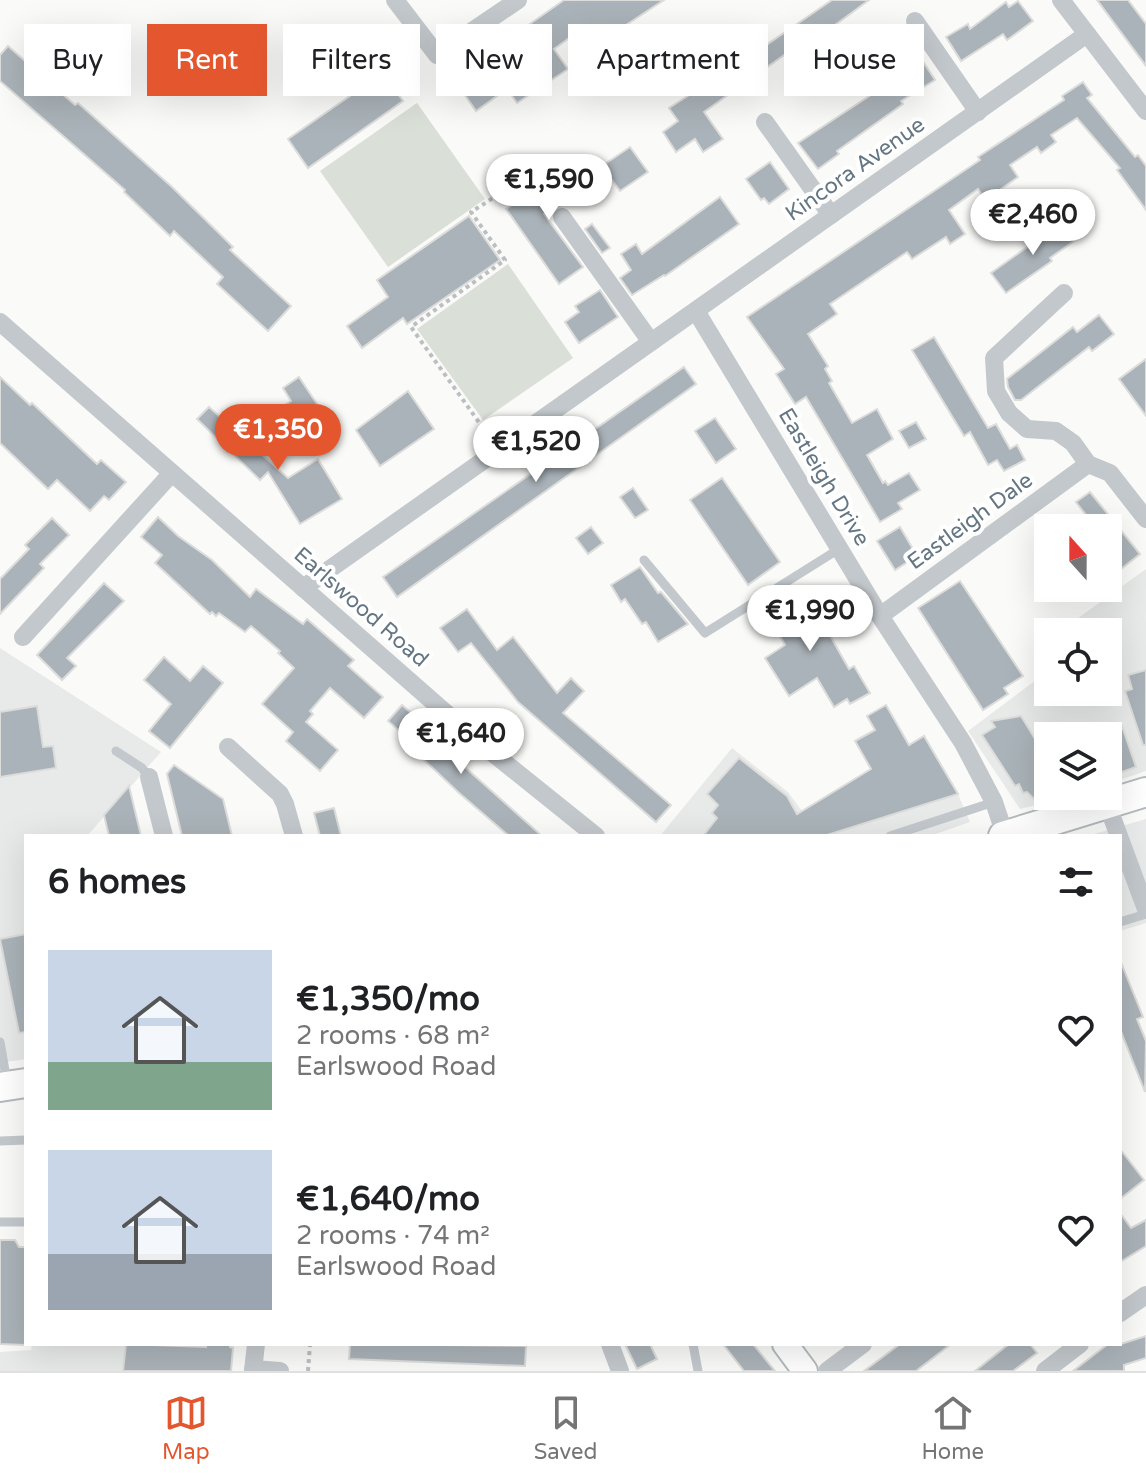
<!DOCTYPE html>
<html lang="en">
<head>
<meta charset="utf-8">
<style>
  :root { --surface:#fff; --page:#f6f6f6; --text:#202124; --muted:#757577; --line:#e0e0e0; --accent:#e4572e }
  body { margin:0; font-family:"Varela Round",sans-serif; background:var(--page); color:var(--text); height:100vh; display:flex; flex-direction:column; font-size:30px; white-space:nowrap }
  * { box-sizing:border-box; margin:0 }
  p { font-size:26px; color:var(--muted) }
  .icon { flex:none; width:44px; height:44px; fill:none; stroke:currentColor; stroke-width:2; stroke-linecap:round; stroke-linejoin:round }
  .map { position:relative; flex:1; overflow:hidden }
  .panel { position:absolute; left:24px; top:834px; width:1098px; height:512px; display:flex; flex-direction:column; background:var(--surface); border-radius:0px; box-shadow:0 8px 32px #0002 }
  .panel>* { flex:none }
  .guide { position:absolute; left:24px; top:24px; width:1098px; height:72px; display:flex; gap:16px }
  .needle { width:52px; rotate:339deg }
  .buttons { position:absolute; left:1034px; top:514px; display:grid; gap:16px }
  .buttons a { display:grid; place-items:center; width:88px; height:88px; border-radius:0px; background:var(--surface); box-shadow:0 8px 32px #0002; font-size:40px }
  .price { position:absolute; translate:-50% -68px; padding:0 18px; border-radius:28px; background:#fff; color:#222; font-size:26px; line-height:52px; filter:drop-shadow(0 2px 4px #0008) }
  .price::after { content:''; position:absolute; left:50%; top:48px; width:24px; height:18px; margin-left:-12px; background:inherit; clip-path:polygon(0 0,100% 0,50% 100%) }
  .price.active { background:var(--accent); color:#fff }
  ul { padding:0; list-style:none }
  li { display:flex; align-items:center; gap:24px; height:200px; padding:0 24px }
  li span { display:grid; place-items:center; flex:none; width:224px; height:160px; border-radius:0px; color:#555 }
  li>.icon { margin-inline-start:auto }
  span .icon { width:96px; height:96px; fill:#fffc; stroke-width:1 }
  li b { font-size:34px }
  h2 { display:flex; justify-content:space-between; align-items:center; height:96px; padding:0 24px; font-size:34px }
  .tag { padding:0 28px; border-radius:0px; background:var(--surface); box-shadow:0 8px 32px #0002; font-size:28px; line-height:72px }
  .tag.active { background:var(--accent); color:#fff }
  .menu { display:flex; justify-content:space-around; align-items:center; height:112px; border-top:2px solid var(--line); background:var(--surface); font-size:22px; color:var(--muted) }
  .menu a { display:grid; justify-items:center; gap:4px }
  .menu .active { color:var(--accent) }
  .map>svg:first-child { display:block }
</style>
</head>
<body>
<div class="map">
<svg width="1146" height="1371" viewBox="0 0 1146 1371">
  <rect width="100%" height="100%" fill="#fafaf8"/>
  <g fill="#e8e9e9">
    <path d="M1146,569v202l-38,13v-48h-60v60h26l-54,13 -52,-78 80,-60v21h60v-60h-27l-7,-11z"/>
    <path d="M0,648l161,104 -74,84h-61v223l-26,4z"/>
    <path d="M924,736l34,58 12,28 -40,14h-270l72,-88 56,44 14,19z"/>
    <path d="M1146,819v104l-26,8v-95h-33z"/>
    <path d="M32,1344h202l-3,27h-231v-19l31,-2z"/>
  </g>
  <g fill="#dadfd7">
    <path d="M417,103l68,96 -97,68 -68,-96z"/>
    <path d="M508,264l65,94 -90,62 -66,-91z"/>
  </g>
  <g fill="#aab3b9" stroke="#dcdcda" stroke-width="2">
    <path d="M564,0h100l-73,48 -12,-17 -25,18 14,20 -51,34 -10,-14 -31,22 -23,-33z"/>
    <path d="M832,0h37l-38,28 20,29 -21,14 -18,-28 -12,9 -3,-6 -93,66 19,27 -20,13 -8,-13 -19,13 -13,-20 15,-11 -9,-13 31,-20 -6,-8 61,-43 7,11z"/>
    <path d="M1097,0h31l18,24v42z"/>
    <path d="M1018,1l15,20 -26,19 -4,-6 -42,27 -15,-24 22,-13 2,5 36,-27 3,5z"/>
    <path d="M8,46l67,59 3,-2 94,84 61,60 -3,3 61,56 -23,25 -51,-47 6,-7 -49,-46 -4,5 -46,-44 1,-2 -125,-109v-26z"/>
    <path d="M920,57l15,23 -34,21 2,3 -66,47 2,3 -21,15 -20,-26 103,-68 -3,-5z"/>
    <path d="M383,73l20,28 -95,67 -20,-29z"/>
    <path d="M1083,82l9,13 -5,3 48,59 3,-2 8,11v44l-29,-40 3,-2 -43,-50 -26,17 5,7 -15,11 -4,-6 -27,18 8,12 -17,12 14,21 -16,11 -21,-32 -29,21 16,24 -15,10 -4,-7 -34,22 -5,-7 -77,52 7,10 -29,20 20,32 -3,3 7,12 -3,2 23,40 25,-14 16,30 -26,16 16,28 2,-2 3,4 21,-12 11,17 -22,13 4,6 -22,13 -74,-125 -11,7 -19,-30 8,-5 -37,-52 233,-157 -2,-3 86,-57 -2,-4z"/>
    <path d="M630,147l18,25 -28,19 -18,-25z"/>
    <path d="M770,162l19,27 -20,15 -5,-6 -3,2 -15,-21z"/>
    <path d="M571,163l14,19 -41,32 39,53 -24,17 -53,-75z"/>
    <path d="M720,197l19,27 -74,52 -1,-1 -32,20 -12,-17 11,-8 -10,-16 15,-10 6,10z"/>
    <path d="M469,216l31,44 -93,64 -4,-6 -41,30 -15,-22 41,-29 -11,-17z"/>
    <path d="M1059,220l15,21 -24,17 2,3 -46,32 -15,-20 46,-33 -2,-3z"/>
    <path d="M592,224l18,24 -8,5 -17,-24z"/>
    <path d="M600,290l18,27 -39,26 -14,-21 14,-10 -4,-6z"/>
    <path d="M1099,315l15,19 -22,17 -3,-4 -68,53h-6l-7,-13 -1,-8 66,-52 4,5z"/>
    <path d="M934,337l54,91 8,-4 14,25 7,-4 8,15 -21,11 -7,-11 -9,5 -18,-33 -6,4 -52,-86z"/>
    <path d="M1146,359v57l-27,-37z"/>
    <path d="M684,367l12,17 -299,213 -14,-20z"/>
    <path d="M0,377l30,28 2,-2 65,61 4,-4 25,22 -17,18 -5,-4 -14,15 -33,-31 -9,9 -48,-46z"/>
    <path d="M299,377l18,27 -29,19 -9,-14 12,-8 -8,-13z"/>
    <path d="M408,391l26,38 -54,37 -24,-36z"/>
    <path d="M209,407l79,71 30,-19 24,40 -42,25 -32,-52 -8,8 -63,-61z"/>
    <path d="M715,418l21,31 -20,14 -21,-32z"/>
    <path d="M916,422l10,17 -17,9 -10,-17z"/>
    <path d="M722,478l58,84 -32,23 -58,-85z"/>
    <path d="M633,488l15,22 -13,8 -15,-21z"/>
    <path d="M1090,492l50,62 -19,15 -13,-16v-25h-12l-20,-26z"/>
    <path d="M158,517l20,19 34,24 38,37 6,-8 47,35 4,-5 47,41 -6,6 35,31 -19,21 -34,-30 -20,23 3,3 -7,8 32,28 -18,21 -34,-30 7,-9 -31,-28 32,-36 -16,-15 2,-2 -29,-25 -6,6 -26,-19 -3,3 -4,-4 -2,2 -55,-51 7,-8 -21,-18z"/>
    <path d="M52,518l17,17 -29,29 4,4 -44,46v-35l29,-30 -4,-4z"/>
    <path d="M591,527l12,16 -15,11 -12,-16z"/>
    <path d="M900,527l17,29 -22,14 -18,-29z"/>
    <path d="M640,567l18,26 3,-1 27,32 -30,18 -12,-20 -4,2 -17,-25 -4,3 -10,-17z"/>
    <path d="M960,581l63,95 -19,12 4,6 -25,16 -65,-102z"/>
    <path d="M104,583l20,18 -57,57 9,8 -14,14 -25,-25z"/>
    <path d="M803,588l46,81 5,-3 16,27 -20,11 -3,-5 -13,8 -17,-29 -28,18 -24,-38 20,-13 -20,-35z"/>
    <path d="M467,609l30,41 16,-13 44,56 14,-15 13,13 -21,22 108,92 -15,17 -138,-120 -47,-59 -13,9 -18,-24z"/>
    <path d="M164,657l26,24 13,-15 20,17 -53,65 -21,-17 22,-27 -27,-24z"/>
    <path d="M1146,670v75h-3l-18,-54 7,-2 -4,-14z"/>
    <path d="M402,705l30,26 -3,4 113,101h-33l-51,-44 -37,-35 4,-4 -37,-32z"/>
    <path d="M886,705l23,40 15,-9 34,58 -134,42h-121l14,-18 -5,-5 6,-8 -11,-11 32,-36 48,38 10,18 74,-45 -16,-28 20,-11 -8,-14z"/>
    <path d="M37,706l6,41 10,-1 3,22 -56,9v-65z"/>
    <path d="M1021,716l22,36 5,-1v48l-13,1 -8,-8 -4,1 -4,-9 -4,2 -33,-51 13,-8 -4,-6z"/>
    <path d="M1122,726l14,41 -28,10v-47z"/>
    <path d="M174,765l49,34 9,37h-50l-15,-62z"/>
    <path d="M129,786l12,50h-32l-5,-21z"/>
    <path d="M334,808l7,28h-21l-6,-23z"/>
    <path d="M26,934v98l-7,1 -19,-94z"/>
    <path d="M1120,960l23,57 -6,2 9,22 -1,51 -25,-63z"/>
    <path d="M1120,1149l24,31 -24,19z"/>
    <path d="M1120,1213l11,15 15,-8v26l-26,16z"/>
    <path d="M0,1240h15l4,7h7v98l-26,-1z"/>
    <path d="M1146,1336v22l-22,7v6h-51l35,-27h13z"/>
    <path d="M126,1344l80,3v-3h24v3l3,1 -2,23h-108z"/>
    <path d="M350,1344l176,2 -1,20 -176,-7z"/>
    <path d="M625,1344h25l7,15 -20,10z"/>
    <path d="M723,1344h30l22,27h-31z"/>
    <path d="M900,1344h51l-35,27h-52z"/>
    <path d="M1009,1344h21l7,9 -24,18h-38z"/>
  </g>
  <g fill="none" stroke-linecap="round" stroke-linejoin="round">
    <defs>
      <path id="secondary" d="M785,1344l20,27"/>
      <g id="primary">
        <path d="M1003,836l143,-44"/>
        <path d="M0,1087l26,-4"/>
      </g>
    </defs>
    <use href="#secondary" stroke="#b3babf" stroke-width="28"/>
    <use href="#primary" stroke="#b5babe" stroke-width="32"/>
    <g stroke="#bbbfc2" stroke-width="4" stroke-dasharray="4 4" stroke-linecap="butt">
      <path d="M488,435l-77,-108 94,-67 -34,-48 22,-14"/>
      <path d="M308,1371l2,-27"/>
    </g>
    <g stroke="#c3c8cc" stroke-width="9">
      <path d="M644,560l61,73 134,-84"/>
      <path d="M116,751l26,17 7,9"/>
      <path d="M890,836l104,-34"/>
      <path d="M1120,922l26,-8"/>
      <path d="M0,1042l7,40"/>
      <path d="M0,1141l26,-1"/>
      <path d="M0,1222h26"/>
      <path d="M693,1344l5,27"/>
    </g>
    <g stroke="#c3c8cc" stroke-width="18">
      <path d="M395,0l42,55 81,-55"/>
      <path d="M1061,0l85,111"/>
      <path d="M915,21l63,91"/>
      <path d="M765,122l66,93"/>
      <path d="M562,217l89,125"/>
      <path d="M1064,293l-70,65 2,33 13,22 18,16 29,2 17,12 15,21 22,9 36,46"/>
      <path d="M696,311l184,305 83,127 31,59 11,33"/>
      <path d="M0,322l479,420 117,94"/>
      <path d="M303,588l784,-554"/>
      <path d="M880,616l208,-152"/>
      <path d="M23,637l149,-164"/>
      <path d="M228,747l52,47 5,10 9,32"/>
      <path d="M149,777l15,59"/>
      <path d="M1107,804l12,32"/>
      <path d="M1120,839l26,70"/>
      <path d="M1120,1313l26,-18"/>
      <path d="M610,1344l10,27"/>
      <path d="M253,1369l27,2"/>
      <path d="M253,1371l3,-27"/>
      <path d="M827,1371l36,-27"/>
      <path d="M1045,1371l35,-27"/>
    </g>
    <use href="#secondary" stroke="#fff" stroke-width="24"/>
    <use href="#primary" stroke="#fff" stroke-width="28"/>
  </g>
  <g text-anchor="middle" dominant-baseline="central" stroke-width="8" stroke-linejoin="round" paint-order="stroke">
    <g font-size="22" fill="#657683" stroke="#fff">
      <text transform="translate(855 169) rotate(-35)">Kincora Avenue</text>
      <text transform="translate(824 477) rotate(59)">Eastleigh Drive</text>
      <text transform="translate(970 521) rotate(-36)">Eastleigh Dale</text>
      <text transform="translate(361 607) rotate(41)">Earlswood Road</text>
    </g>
  </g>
</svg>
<div class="buttons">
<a><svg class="needle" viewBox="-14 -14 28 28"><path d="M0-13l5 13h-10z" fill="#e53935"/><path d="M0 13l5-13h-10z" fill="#757577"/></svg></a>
<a><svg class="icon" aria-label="locate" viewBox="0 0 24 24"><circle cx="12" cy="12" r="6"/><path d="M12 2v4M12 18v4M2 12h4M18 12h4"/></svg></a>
<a><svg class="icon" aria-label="layers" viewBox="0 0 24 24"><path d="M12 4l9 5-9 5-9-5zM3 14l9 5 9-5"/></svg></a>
</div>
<b class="price" style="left:549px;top:222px">€1,590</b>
<b class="price" style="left:1033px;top:257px">€2,460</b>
<b class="price active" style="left:278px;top:472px">€1,350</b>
<b class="price" style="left:536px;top:484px">€1,520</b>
<b class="price" style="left:810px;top:653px">€1,990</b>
<b class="price" style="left:461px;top:776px">€1,640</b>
<div class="guide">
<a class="tag">Buy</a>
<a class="tag active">Rent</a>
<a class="tag">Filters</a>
<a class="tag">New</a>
<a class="tag">Apartment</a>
<a class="tag">House</a>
</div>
<section class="panel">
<h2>6 homes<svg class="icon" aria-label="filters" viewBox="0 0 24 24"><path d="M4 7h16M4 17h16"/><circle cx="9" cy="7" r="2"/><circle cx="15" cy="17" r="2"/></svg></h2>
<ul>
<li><span style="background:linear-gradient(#c9d6e8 70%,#7fa58c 0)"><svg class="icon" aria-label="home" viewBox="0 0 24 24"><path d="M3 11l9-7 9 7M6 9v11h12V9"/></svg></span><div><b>€1,350/mo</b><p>2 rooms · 68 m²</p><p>Earlswood Road</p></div><svg class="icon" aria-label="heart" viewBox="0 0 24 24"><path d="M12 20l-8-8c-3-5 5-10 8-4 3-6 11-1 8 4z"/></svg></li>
<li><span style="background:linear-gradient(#c9d6e8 65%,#9aa5b1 0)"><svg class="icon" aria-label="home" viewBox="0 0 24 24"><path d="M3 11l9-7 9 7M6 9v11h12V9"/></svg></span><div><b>€1,640/mo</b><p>2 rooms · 74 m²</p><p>Earlswood Road</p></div><svg class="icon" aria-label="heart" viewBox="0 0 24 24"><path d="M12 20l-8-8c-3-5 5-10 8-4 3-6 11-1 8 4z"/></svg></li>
</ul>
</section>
</div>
<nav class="menu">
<a class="active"><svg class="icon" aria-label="map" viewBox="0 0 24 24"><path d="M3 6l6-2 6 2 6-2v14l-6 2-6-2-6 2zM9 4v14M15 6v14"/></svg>Map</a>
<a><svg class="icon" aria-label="saved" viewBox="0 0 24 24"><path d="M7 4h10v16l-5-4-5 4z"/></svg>Saved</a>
<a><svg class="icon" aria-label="home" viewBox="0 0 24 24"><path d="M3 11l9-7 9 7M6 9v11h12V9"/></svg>Home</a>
</nav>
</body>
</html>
